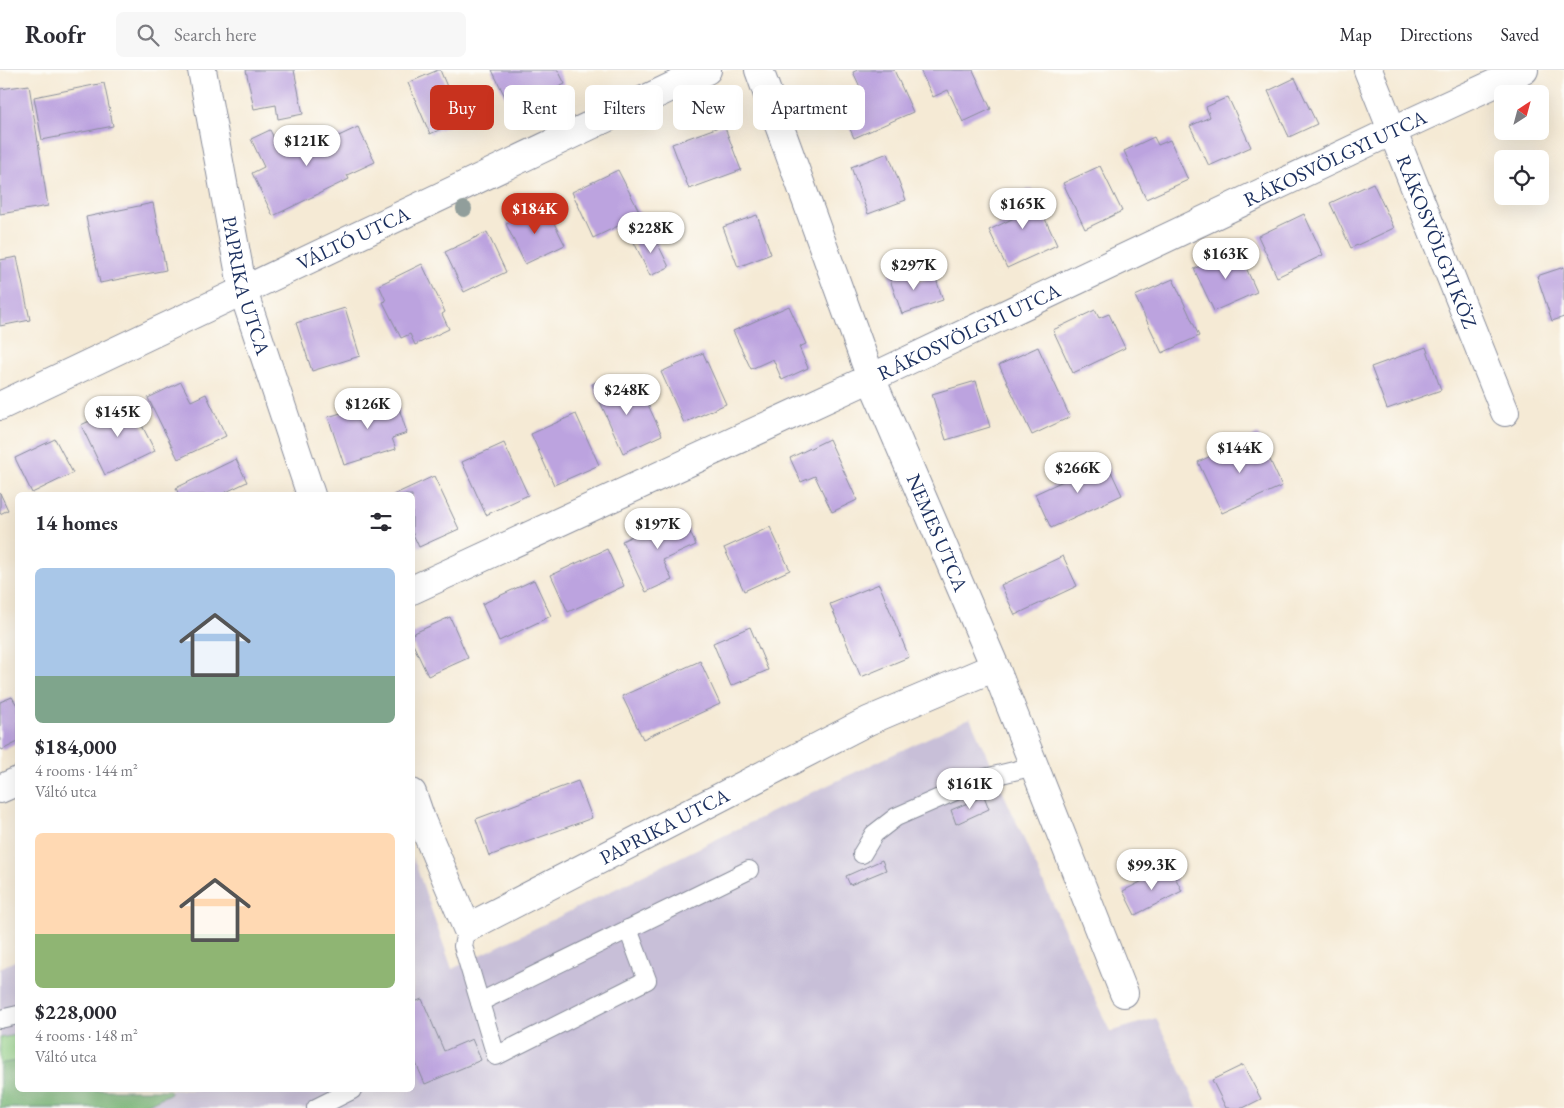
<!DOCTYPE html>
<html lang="en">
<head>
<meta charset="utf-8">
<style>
  :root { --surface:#fff; --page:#f7f7f7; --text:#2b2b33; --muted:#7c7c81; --line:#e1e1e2; --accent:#c8321e }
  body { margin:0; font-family:"EB Garamond",serif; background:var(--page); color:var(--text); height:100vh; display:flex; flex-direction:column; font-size:19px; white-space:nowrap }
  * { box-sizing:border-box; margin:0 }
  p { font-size:16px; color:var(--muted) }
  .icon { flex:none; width:28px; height:28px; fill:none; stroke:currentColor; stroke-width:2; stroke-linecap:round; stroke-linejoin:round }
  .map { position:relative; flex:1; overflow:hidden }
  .panel { position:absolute; left:15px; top:422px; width:400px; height:600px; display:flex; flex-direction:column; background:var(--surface); border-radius:8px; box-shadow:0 5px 20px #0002 }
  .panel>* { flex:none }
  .guide { position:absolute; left:430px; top:15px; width:475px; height:45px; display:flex; gap:10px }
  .needle { width:32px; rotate:36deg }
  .tools { position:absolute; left:1494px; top:15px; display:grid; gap:10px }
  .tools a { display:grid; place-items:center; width:55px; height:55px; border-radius:8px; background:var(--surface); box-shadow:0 5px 20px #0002; font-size:25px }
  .price { position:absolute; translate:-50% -42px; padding:0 11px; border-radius:18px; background:#fff; color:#222; font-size:16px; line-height:32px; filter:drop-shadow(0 1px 2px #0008) }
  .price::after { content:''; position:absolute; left:50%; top:30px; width:15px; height:11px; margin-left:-8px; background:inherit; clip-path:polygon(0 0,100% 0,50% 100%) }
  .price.selected { background:var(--accent); color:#fff }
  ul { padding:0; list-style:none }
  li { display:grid; align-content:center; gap:10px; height:265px; padding:0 20px }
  li span { display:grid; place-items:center; height:155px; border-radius:8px; color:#555 }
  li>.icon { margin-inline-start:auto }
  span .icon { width:90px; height:90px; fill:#fffc; stroke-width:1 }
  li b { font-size:21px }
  h2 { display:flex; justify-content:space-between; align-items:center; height:60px; padding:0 20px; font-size:21px }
  .chip { padding:0 18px; border-radius:8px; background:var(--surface); box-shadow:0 5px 20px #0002; font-size:18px; line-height:45px }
  .chip.selected { background:var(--accent); color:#fff }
  header { display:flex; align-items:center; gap:30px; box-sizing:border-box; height:70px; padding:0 25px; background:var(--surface); border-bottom:1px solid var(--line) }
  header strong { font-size:24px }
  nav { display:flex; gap:28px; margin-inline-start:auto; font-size:18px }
  .search { width:350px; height:45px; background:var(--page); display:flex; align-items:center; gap:12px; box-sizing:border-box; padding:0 18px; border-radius:8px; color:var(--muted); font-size:19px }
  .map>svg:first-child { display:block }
</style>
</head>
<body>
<header>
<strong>Roofr</strong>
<div class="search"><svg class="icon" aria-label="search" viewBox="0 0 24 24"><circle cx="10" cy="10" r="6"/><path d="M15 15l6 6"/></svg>Search here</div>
<nav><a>Map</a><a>Directions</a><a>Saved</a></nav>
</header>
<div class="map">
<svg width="1564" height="1038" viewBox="0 0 1564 1038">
  <rect width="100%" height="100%" fill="#fdfcf7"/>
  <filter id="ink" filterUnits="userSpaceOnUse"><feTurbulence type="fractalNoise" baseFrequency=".02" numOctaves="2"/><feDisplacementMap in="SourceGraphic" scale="10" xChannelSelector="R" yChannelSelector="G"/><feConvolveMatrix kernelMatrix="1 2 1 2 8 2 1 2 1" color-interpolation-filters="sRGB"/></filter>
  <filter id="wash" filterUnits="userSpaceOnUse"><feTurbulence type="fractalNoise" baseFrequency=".0096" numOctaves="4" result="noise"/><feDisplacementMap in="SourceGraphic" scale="20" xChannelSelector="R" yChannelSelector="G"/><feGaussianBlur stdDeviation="1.12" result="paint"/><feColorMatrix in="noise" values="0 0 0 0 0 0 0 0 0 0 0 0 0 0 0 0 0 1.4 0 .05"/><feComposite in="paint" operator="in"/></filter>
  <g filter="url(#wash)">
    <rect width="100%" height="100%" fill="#f5ead5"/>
    <path fill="#c8bfd8" d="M970,648l140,314 46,-14 42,90h-1198v-140l17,-8 1,130h394l1,-233 39,112 336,-165z"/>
    <path fill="#94d389" stroke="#588174" d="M17,965l1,55 74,18h-92v-70z"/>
    <path fill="#77b575" stroke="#49726a" d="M17,991l1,29h152l1,3 -31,15h-140v-42l3,-3z"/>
    <g id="blocks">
      <g fill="#bca3df">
        <path d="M246,0h48l9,44 -25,5 -2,-14 -22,4z"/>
        <path d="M438,0h2l21,50 -31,14 -22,-51z"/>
        <path d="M492,0h66l7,14 -54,25z"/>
        <path d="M858,0h36l19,42 -59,26 -17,-38 24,-11 -8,-17z"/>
        <path d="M920,0h53l18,39 -28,13 -15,-32 -15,7z"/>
        <path d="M1295,8l22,46 -28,13 -21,-46z"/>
        <path d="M104,13l9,43 -71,14 -8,-43z"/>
        <path d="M29,15l19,121 -48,8v-125z"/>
        <path d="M1228,27l23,50 -42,19 -19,-40 20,-9 -4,-10z"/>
        <path d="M724,55l17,45 -52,19 -17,-45z"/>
        <path d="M358,57l17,35 -28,13 2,4 -76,37 -21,-43 12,-6 -13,-28 19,-9 8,16 20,-10 6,12 24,-12 2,4z"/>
        <path d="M1154,67l4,8 12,-5 18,40 -42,19 -22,-48z"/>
        <path d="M888,83l18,47 -38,14 -17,-47z"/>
        <path d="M1100,96l22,45 -37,18 -22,-46z"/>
        <path d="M618,100l23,45 -48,23 -21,-46z"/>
        <path d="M1373,113l21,45 -43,20 -21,-45z"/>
        <path d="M1031,118l26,57 -50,23 -18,-38 25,-12 -9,-19z"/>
        <path d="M153,133l13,67 -66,13 -14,-66z"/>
        <path d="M545,135l20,40 -40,19 -19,-40z"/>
        <path d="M1304,144l19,41 -46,22 -19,-41z"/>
        <path d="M757,145l14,39 -33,13 -15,-40z"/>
        <path d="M487,162l19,40 -42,20 -19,-40z"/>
        <path d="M652,162l17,35 -19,9 -17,-36z"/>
        <path d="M1238,180l19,42 -43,19 -20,-42z"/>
        <path d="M17,187l13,63 -30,6v-66z"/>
        <path d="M422,194l23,48 -3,2 7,15 -34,16 -5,-11 -9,4 -18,-36 3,-1 -7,-16z"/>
        <path d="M1564,197v50l-12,4 -15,-45z"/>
        <path d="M908,198l6,15 21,-7 8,24 -41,14 -14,-40z"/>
        <path d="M1173,209l26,57 -37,17 -27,-57z"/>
        <path d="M789,236l17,38 -7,3 9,21 -26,12 -9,-21 -22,10 -18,-38z"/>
        <path d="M345,238l15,48 -48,15 -16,-48z"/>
        <path d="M1095,240l4,8 10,-4 16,34 -52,25 -20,-43z"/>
        <path d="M1038,277l32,70 -38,18 -33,-70z"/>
        <path d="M1426,277l15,43 -54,19 -16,-42z"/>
        <path d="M703,283l23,51 -42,19 -23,-51z"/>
        <path d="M611,305l14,30 19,-9 18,39 -39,18 -31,-69z"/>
        <path d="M976,311l14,46 -44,13 -14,-46z"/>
        <path d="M181,312l10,19 15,-7 20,42 -48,23 -30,-61z"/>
        <path d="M395,326l12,37 -15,5 4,11 -52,16 -16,-48z"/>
        <path d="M130,332l25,49 -50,24 -24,-50z"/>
        <path d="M576,344l23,51 -45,20 -23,-51z"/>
        <path d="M1258,364l24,52 -60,27 -24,-51z"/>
        <path d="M55,369l18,34 -41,20 -17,-35z"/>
        <path d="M829,369l28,61 -25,12 -17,-36 -14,6 -11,-24z"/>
        <path d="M504,373l24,52 -42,20 -24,-53z"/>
        <path d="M236,389l11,23 -27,13h-41l-3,-7z"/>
        <path d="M1106,391l16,34 -71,33 -16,-34z"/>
        <path d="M434,406l25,53 -40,18 -7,-15v-37h-19z"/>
        <path d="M0,423l8,17 -8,4z"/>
        <path d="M681,443l15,32 -33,15 9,20 -26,12 -24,-51z"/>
        <path d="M770,457l20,43 -46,21 -20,-43z"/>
        <path d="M607,479l17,37 -56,26 -17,-37z"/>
        <path d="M1063,486l14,30 -62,29 -14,-30z"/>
        <path d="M534,510l17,36 -52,25 -17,-37z"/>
        <path d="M879,514l30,73 -48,20 -31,-73z"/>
        <path d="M450,547l18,41 -40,18 -16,-34v-8z"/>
        <path d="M750,557l18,43 -37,16 -18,-43z"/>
        <path d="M700,591l20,43 -77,35 -21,-43z"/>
        <path d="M12,627l6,10v35l-16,8 -2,-3v-45z"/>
        <path d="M578,711l14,37 -103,38 -13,-37z"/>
        <path d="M984,726l5,13 -33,15 -5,-14z"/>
        <path d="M882,790l4,10 -36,15 -4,-9z"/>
        <path d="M1170,797l12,24 -47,24 -12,-24z"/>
        <path d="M422,929l22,52 28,-12 9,21 -56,24 -13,-30v-51z"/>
        <path d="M1243,995l18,34 -18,9h-17l-14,-28z"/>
      </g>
    </g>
  </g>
  <g filter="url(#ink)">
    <use href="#blocks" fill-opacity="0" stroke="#888c9a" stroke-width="1"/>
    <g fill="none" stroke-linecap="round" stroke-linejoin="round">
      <defs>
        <g id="service">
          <path d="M862,784l12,-20 22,-17 89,-39 49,-12"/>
          <path d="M467,858l-4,18 33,110 151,-76 -19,-51"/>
          <path d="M480,932l269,-132"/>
          <path d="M0,949l18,-4"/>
          <path d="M316,1038l36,-18"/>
        </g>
        <g id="minor">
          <path id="s1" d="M202,0l41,221 68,204"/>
          <path id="s2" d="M759,0l112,308 124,289 129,326"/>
          <path id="s3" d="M1368,0l137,342"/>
          <path id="s4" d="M0,336l707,-336"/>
          <path id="s5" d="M412,520l459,-212 521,-247 132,-61"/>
          <path d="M0,719l18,-8"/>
          <path id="s6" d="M412,723l10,29 45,106 401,-207 127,-54"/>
        </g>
      </defs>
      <use href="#service" stroke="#888c9a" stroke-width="20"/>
      <use href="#minor" stroke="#888c9a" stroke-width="30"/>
      <use href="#service" stroke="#fff" stroke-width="18"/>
      <use href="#minor" stroke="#fff" stroke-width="28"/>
    </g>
    <circle fill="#919e9b" cx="464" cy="139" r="8"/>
  </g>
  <g text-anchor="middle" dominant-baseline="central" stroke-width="4.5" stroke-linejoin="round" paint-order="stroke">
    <g font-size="20" fill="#1b2f5e" stroke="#fdfcf7">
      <text stroke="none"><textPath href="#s5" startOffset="1019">RÁKOSVÖLGYI UTCA</textPath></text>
      <text stroke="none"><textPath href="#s4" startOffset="391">VÁLTÓ UTCA</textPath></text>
      <text stroke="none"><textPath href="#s3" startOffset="185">RÁKOSVÖLGYI KÖZ</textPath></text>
      <text stroke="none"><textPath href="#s1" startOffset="220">PAPRIKA UTCA</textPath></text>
      <text stroke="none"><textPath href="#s5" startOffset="614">RÁKOSVÖLGYI UTCA</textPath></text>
      <text stroke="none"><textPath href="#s2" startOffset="496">NEMES UTCA</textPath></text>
      <text stroke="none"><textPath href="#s6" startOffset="368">PAPRIKA UTCA</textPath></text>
    </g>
  </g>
</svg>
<div class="tools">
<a><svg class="needle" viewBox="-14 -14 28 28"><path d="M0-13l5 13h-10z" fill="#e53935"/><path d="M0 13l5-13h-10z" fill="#7c7c81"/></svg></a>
<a><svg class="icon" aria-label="locate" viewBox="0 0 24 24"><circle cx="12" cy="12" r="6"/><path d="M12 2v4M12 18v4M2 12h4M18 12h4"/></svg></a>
</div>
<b class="price" style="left:307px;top:97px">$121K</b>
<b class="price" style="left:1023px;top:160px">$165K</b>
<b class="price selected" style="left:535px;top:165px">$184K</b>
<b class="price" style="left:651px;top:184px">$228K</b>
<b class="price" style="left:1226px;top:210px">$163K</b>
<b class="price" style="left:914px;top:221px">$297K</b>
<b class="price" style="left:627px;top:346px">$248K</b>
<b class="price" style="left:368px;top:360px">$126K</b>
<b class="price" style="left:118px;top:368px">$145K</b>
<b class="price" style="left:1240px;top:404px">$144K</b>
<b class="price" style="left:1078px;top:424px">$266K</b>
<b class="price" style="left:658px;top:480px">$197K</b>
<b class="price" style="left:970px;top:740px">$161K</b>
<b class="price" style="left:1152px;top:821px">$99.3K</b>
<div class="guide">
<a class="chip selected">Buy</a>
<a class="chip">Rent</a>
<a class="chip">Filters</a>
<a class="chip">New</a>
<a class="chip">Apartment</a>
</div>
<section class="panel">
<h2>14 homes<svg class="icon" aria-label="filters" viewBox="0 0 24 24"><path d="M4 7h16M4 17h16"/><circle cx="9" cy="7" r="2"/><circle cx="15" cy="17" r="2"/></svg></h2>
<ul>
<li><span style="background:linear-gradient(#a9c7e8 70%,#7fa58c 0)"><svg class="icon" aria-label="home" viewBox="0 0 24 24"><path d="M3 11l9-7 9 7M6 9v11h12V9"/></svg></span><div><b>$184,000</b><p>4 rooms · 144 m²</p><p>Váltó utca</p></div></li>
<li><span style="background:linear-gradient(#ffd9b3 65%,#8fb573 0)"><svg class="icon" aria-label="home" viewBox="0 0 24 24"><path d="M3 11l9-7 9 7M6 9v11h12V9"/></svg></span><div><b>$228,000</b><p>4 rooms · 148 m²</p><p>Váltó utca</p></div></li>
</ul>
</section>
</div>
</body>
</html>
